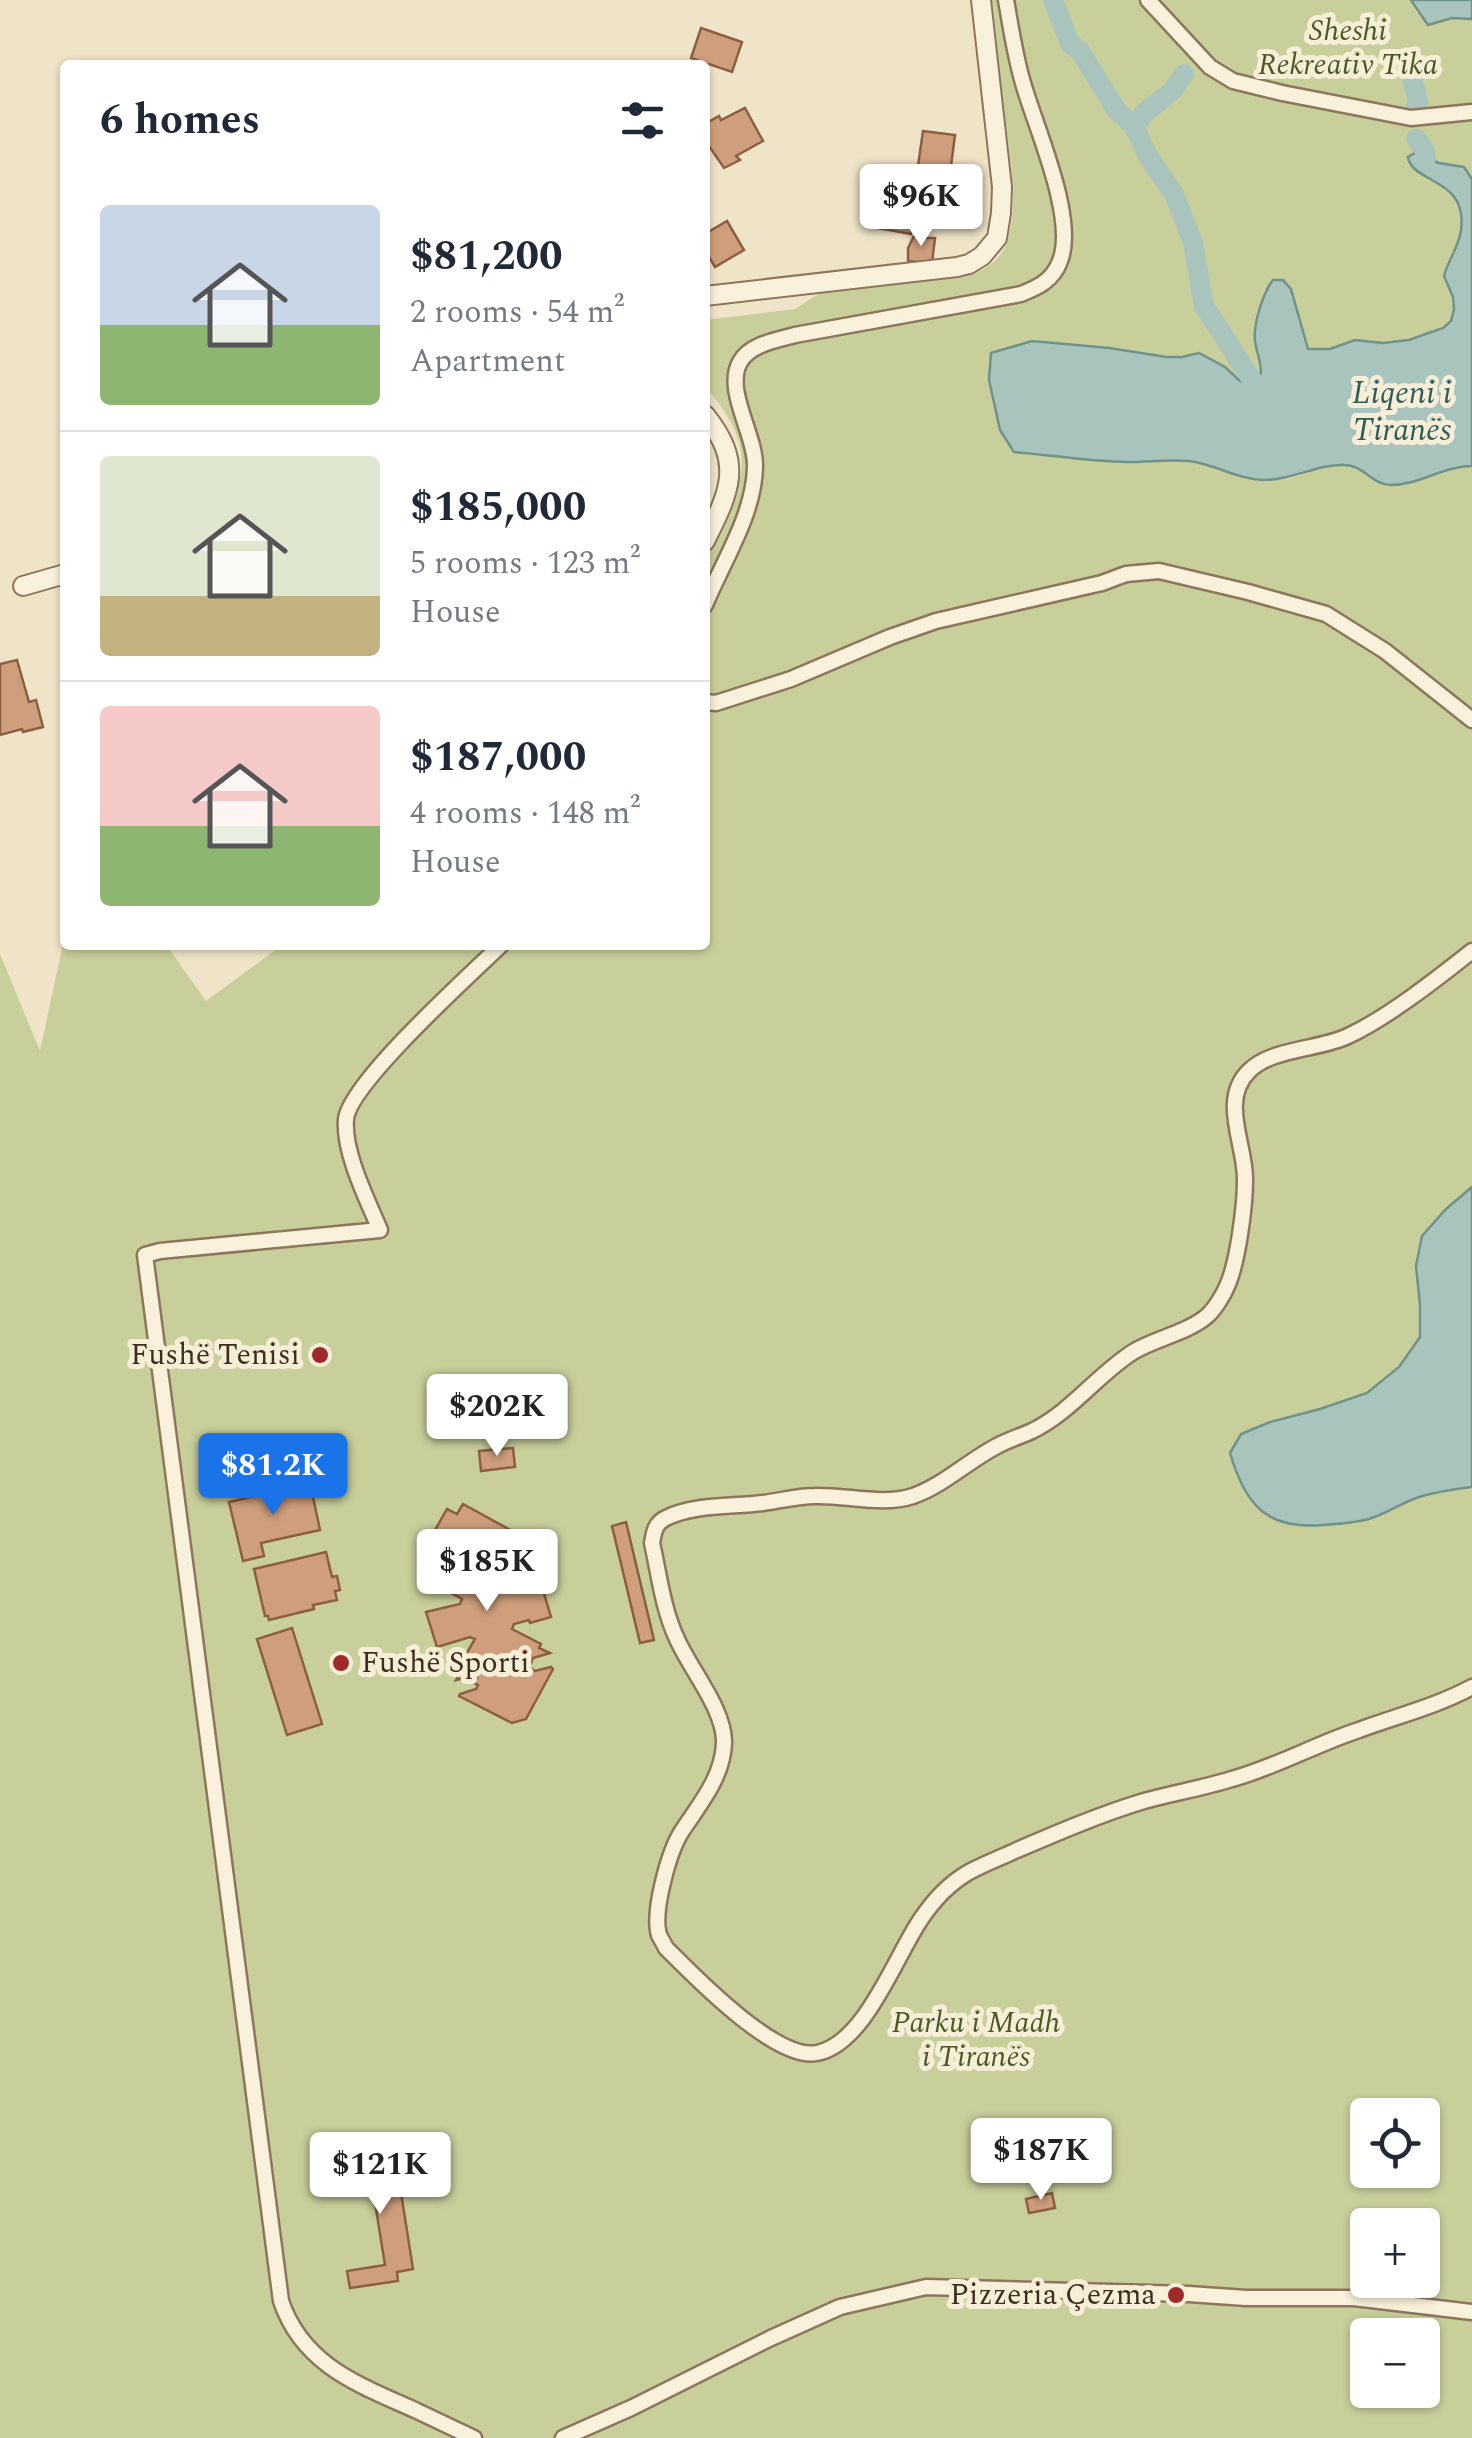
<!DOCTYPE html>
<html lang="en">
<head>
<meta charset="utf-8">
<style>
  :root { --surface:#fff; --page:#f2f2f3; --text:#1f2937; --muted:#747a83; --line:#e0e1e3; --accent:#1a73e8 }
  body { margin:0; font-family:Spectral,serif; background:var(--page); color:var(--text); height:100vh; display:flex; flex-direction:column; font-size:38px; white-space:nowrap }
  * { box-sizing:border-box; margin:0 }
  p { font-size:32px; color:var(--muted) }
  .icon { flex:none; width:55px; height:55px; fill:none; stroke:currentColor; stroke-width:2; stroke-linecap:round; stroke-linejoin:round }
  .map { position:relative; flex:1; overflow:hidden }
  .sheet { position:absolute; left:60px; top:60px; width:650px; height:890px; display:flex; flex-direction:column; background:var(--surface); border-radius:10px; box-shadow:0 2px 8px #0004 }
  .sheet>* { flex:none }
  .controls { position:absolute; left:1350px; top:2098px; display:grid; gap:20px }
  .controls a { display:grid; place-items:center; width:90px; height:90px; border-radius:10px; background:var(--surface); box-shadow:0 2px 8px #0004; font-size:50px }
  .price { position:absolute; translate:-50% -85px; padding:0 22px; border-radius:10px; background:#fff; color:#222; font-size:32px; line-height:65px; filter:drop-shadow(0 2px 5px #0008) }
  .price::after { content:''; position:absolute; left:50%; top:60px; width:30px; height:22px; margin-left:-15px; background:inherit; clip-path:polygon(0 0,100% 0,50% 100%) }
  .price.on { background:var(--accent); color:#fff }
  ul { padding:0; list-style:none }
  li { display:flex; align-items:center; gap:30px; height:250px; padding:0 40px }
  li+li { border-top:2px solid var(--line) }
  li span { display:grid; place-items:center; flex:none; width:280px; height:200px; border-radius:10px; color:#555 }
  li>.icon { margin-inline-start:auto }
  span .icon { width:120px; height:120px; fill:#fffc; stroke-width:1 }
  li b { font-size:42px }
  h2 { display:flex; justify-content:space-between; align-items:center; height:120px; padding:0 40px; font-size:42px }
  .map>svg:first-child { display:block }
</style>
</head>
<body>
<div class="map">
<svg width="1472" height="2438" viewBox="0 0 1472 2438">
  <rect width="100%" height="100%" fill="#f0e4c8"/>
  <path fill="#c9cf9b" fill-rule="evenodd" d="M989,0h483v179c-12,-19 -31,-13 -49,-23l-8,15 29,14 7,8 8,16 2,26 -6,16 -7,35 5,11 1,12 -3,12 -20,12 -22,7 -26,3 -28,-3 -25,9h-22l-17,-60 -27,1 -5,66 3,17 -3,8 -10,4 -9,-4 -15,-14 -26,-14 -17,4 -38,-4 -18,109c23,-2 49,-4 71,1 23,5 43,17 68,17 7,0 16,0 23,-1 21,-5 38,-18 61,-14 17,2 24,18 41,20l67,-19h15v721l-26,22 -24,27 -2,101 -21,30 -32,26 -46,16 -20,118 49,-4 18,-4 51,-22 53,-10v951h-1472v-1484l40,97 23,-107 2,-1v2h101l40,56 76,-56h423v-385c34,-72 62,-104 0,-173v-67l90,-11 25,-16 145,-16c17,-6 33,-14 41,-32 17,-43 -1,-123 -9,-168 -3,-26 -6,-51 -8,-77zM1368,2115h54v55h-54zM1368,2225h54v55h-54zM1368,2335h54v55h-54z"/>
  <g fill="#a9c4bc" stroke="#6f938a" stroke-width="2.5">
    <path d="M1411,0h61v19l-20,-1 -24,7z"/>
    <path d="M1415,153l24,10 25,4 8,12v287c-29,0 -52,19 -81,19 -19,0 -27,-20 -47,-20 -28,-1 -50,15 -81,15 -27,-1 -48,-16 -74,-19 -20,-2 -41,1 -61,1 -37,0 -76,-7 -114,-10l-14,-22 -11,-50 2,-27 41,-12 77,7 58,9h15l17,-4 26,14 15,14 9,4 10,-4c5,-14 -2,-25 -4,-40 -2,-16 8,-49 18,-61h10l8,9 17,60h22l25,-9 28,3 26,-3 34,-12 8,-7 3,-12 -1,-12 -9,-21c4,-16 15,-29 17,-46 7,-53 -49,-46 -53,-73z"/>
    <path d="M1472,1187v300c-17,2 -37,5 -53,10 -18,6 -33,17 -50,22 -15,4 -31,5 -46,6 -57,5 -78,-21 -93,-72l11,-19 29,-12 50,-13 47,-16 32,-26 21,-30v-32l-4,-39 6,-30 24,-27z"/>
  </g>
  <g fill="none" stroke-linecap="round" stroke-linejoin="round">
    <g stroke="#a9c4bc" stroke-width="20">
      <path d="M1053,0l17,44 10,7 37,60 16,14 15,31 26,38 19,49 11,63 50,77"/>
      <path d="M1408,63l10,38 -4,11"/>
      <path d="M1135,128l8,-14 29,-23 12,-17"/>
      <path d="M1416,139l8,10 2,9"/>
    </g>
  </g>
  <g fill="#cf9f7d" stroke="#8d5f41" stroke-width="2.5">
    <path d="M701,28l41,14 -10,30 -41,-14z"/>
    <path d="M745,108l18,33 -27,15 4,4 -16,8 -15,-22 -4,2v-24l14,-8 2,4z"/>
    <path d="M923,131l32,4 -5,39 -32,-8z"/>
    <path d="M894,188l16,1v7l7,2 -6,36 -33,-6 7,-35 8,1z"/>
    <path d="M727,221l17,29 -29,17 -10,-17v-16z"/>
    <path d="M915,234h10l1,4h9l-3,25 -24,-2v-13z"/>
    <path d="M17,660l12,42 7,-2 7,27 -20,5 -1,-3 -22,6v-71z"/>
    <path d="M513,1448l2,19 -34,4 -2,-20z"/>
    <path d="M310,1483l10,47 -59,13 3,13 -21,5 -14,-59z"/>
    <path d="M463,1504l51,28 -1,3 -15,4 -8,14 4,2 3,-6 4,2 17,-4 -6,10 3,2 -15,27 6,5 13,-4 -1,-4 21,-6 12,40 -21,6 -1,-3 -15,4 -2,5 29,15 -2,4 11,5 -17,5 -2,5 -6,-4 -2,4 12,8 16,-4 2,2 -27,50 -14,4 -53,-27 1,-2 16,-5 2,-4 -4,-2 3,-5 -5,-2 -16,4 6,-10 -4,-2 17,-29 -5,-2 -33,10 -11,-35 34,-8 2,-5 -29,-16 2,-3 -10,-5 16,-5 2,-5 -6,-3 1,-3 -2,-2 -15,5 -3,-2 29,-51 10,5z"/>
    <path d="M626,1522l28,118 -14,3 -28,-117z"/>
    <path d="M326,1552l6,25 5,-1 3,14 -5,1 2,9 -24,5 1,4 -45,11 -1,-4h-3l-11,-47z"/>
    <path d="M292,1628l30,96 -35,11 -30,-96z"/>
    <path d="M376,2154l2,10 18,-3 17,108 -16,3 1,9 -48,7 -3,-17 38,-6 -13,-81 -32,5 -4,-29z"/>
    <path d="M1052,2193l3,15 -26,5 -3,-14z"/>
  </g>
  <g fill="none" stroke-linecap="round" stroke-linejoin="round">
    <defs>
      <g id="pedestrian">
        <path d="M1148,0l62,67 23,14 49,12 129,25 61,-6"/>
        <path d="M705,605c18,-44 49,-90 50,-138 1,-32 -31,-77 -15,-105 10,-18 37,-22 55,-27l226,-41c18,-7 32,-14 39,-33 17,-43 -25,-135 -37,-178 -8,-27 -12,-55 -17,-83"/>
        <path d="M705,702l11,1 75,-24 99,-42 46,-16 166,-38 24,-9 33,-3 89,21 78,22 59,37 87,69"/>
        <path d="M1472,951c-34,27 -85,67 -124,85 -29,14 -76,12 -99,35 -30,29 -3,75 -4,109 0,26 -7,80 -17,104 -4,10 -13,25 -21,32 -20,17 -51,22 -74,36 -36,23 -62,60 -101,79 -11,5 -24,9 -35,15 -29,15 -53,39 -84,50 -31,10 -66,-1 -98,0 -18,0 -35,5 -52,7 -31,4 -69,1 -97,15 -11,5 -12,14 -14,25 7,31 11,67 25,96 13,30 48,71 47,104 -1,34 -25,62 -42,88 -13,20 -30,81 -23,104 2,4 5,9 7,13 29,29 110,113 151,105 48,-9 79,-98 104,-134 12,-18 29,-36 48,-47 15,-8 33,-15 48,-22 42,-18 84,-36 127,-49 29,-8 59,-13 88,-22 44,-12 84,-35 127,-49 38,-14 78,-24 113,-43"/>
        <path d="M474,2438c-19,-9 -38,-18 -57,-27 -57,-26 -114,-45 -136,-110l-136,-1046 15,-4 220,-21c-13,-31 -37,-78 -34,-111 4,-36 124,-144 155,-174"/>
        <path d="M563,2438l68,-30 140,-70 69,-31 86,-20 263,7 57,4h108l118,14"/>
      </g>
      <g id="minor">
        <path d="M705,296l252,-29 12,-3 13,-8 15,-18 4,-25 1,-26 -21,-187"/>
        <path d="M705,415c39,48 25,76 0,126"/>
        <path d="M23,586l42,-12"/>
      </g>
    </defs>
    <use href="#pedestrian" stroke="#8d765c" stroke-width="19"/>
    <use href="#minor" stroke="#8d765c" stroke-width="22"/>
    <use href="#pedestrian" stroke="#faf1dc" stroke-width="14"/>
    <use href="#minor" stroke="#faf1dc" stroke-width="18"/>
  </g>
  <g fill="#9e2a2b" stroke="#f7eed8" stroke-width="4">
    <circle cx="320" cy="1355" r="10"/>
    <circle cx="341" cy="1663" r="10"/>
    <circle cx="1176" cy="2295" r="10"/>
  </g>
  <g text-anchor="middle" dominant-baseline="central" stroke-width="10" stroke-linejoin="round" paint-order="stroke">
    <g font-size="30" font-style="italic" fill="#4d5a26" stroke="#f7eed8">
      <text x="1348" y="31">Sheshi<tspan x="1348" dy="34">Rekreativ Tika</tspan></text>
      <text x="976" y="2023">Parku i Madh<tspan x="976" dy="34">i Tiranës</tspan></text>
    </g>
    <g font-size="30" fill="#3d2e20" stroke="#f7eed8" text-anchor="end">
      <text x="300" y="1355">Fushë Tenisi</text>
      <text x="361" y="1663" text-anchor="start">Fushë Sporti</text>
      <text x="1156" y="2295">Pizzeria Çezma</text>
    </g>
    <g font-size="32" font-style="italic" fill="#2f5d5a" stroke="#f7eed8">
      <text x="1402" y="393">Liqeni i<tspan x="1402" dy="37">Tiranës</tspan></text>
    </g>
  </g>
</svg>
<div class="controls">
<a><svg class="icon" aria-label="locate" viewBox="0 0 24 24"><circle cx="12" cy="12" r="6"/><path d="M12 2v4M12 18v4M2 12h4M18 12h4"/></svg></a>
<a>+</a>
<a>−</a>
</div>
<b class="price" style="left:921px;top:249px">$96K</b>
<b class="price" style="left:497px;top:1459px">$202K</b>
<b class="price on" style="left:273px;top:1518px">$81.2K</b>
<b class="price" style="left:487px;top:1614px">$185K</b>
<b class="price" style="left:1041px;top:2203px">$187K</b>
<b class="price" style="left:380px;top:2217px">$121K</b>
<section class="sheet">
<h2>6 homes<svg class="icon" aria-label="filters" viewBox="0 0 24 24"><path d="M4 7h16M4 17h16"/><circle cx="9" cy="7" r="2"/><circle cx="15" cy="17" r="2"/></svg></h2>
<ul>
<li><span style="background:linear-gradient(#c9d6e8 60%,#8fb573 0)"><svg class="icon" aria-label="home" viewBox="0 0 24 24"><path d="M3 11l9-7 9 7M6 9v11h12V9"/></svg></span><div><b>$81,200</b><p>2 rooms · 54 m²</p><p>Apartment</p></div></li>
<li><span style="background:linear-gradient(#dfe7d0 70%,#c2b280 0)"><svg class="icon" aria-label="home" viewBox="0 0 24 24"><path d="M3 11l9-7 9 7M6 9v11h12V9"/></svg></span><div><b>$185,000</b><p>5 rooms · 123 m²</p><p>House</p></div></li>
<li><span style="background:linear-gradient(#f6c9c9 60%,#8fb573 0)"><svg class="icon" aria-label="home" viewBox="0 0 24 24"><path d="M3 11l9-7 9 7M6 9v11h12V9"/></svg></span><div><b>$187,000</b><p>4 rooms · 148 m²</p><p>House</p></div></li>
</ul>
</section>
</div>
</body>
</html>
